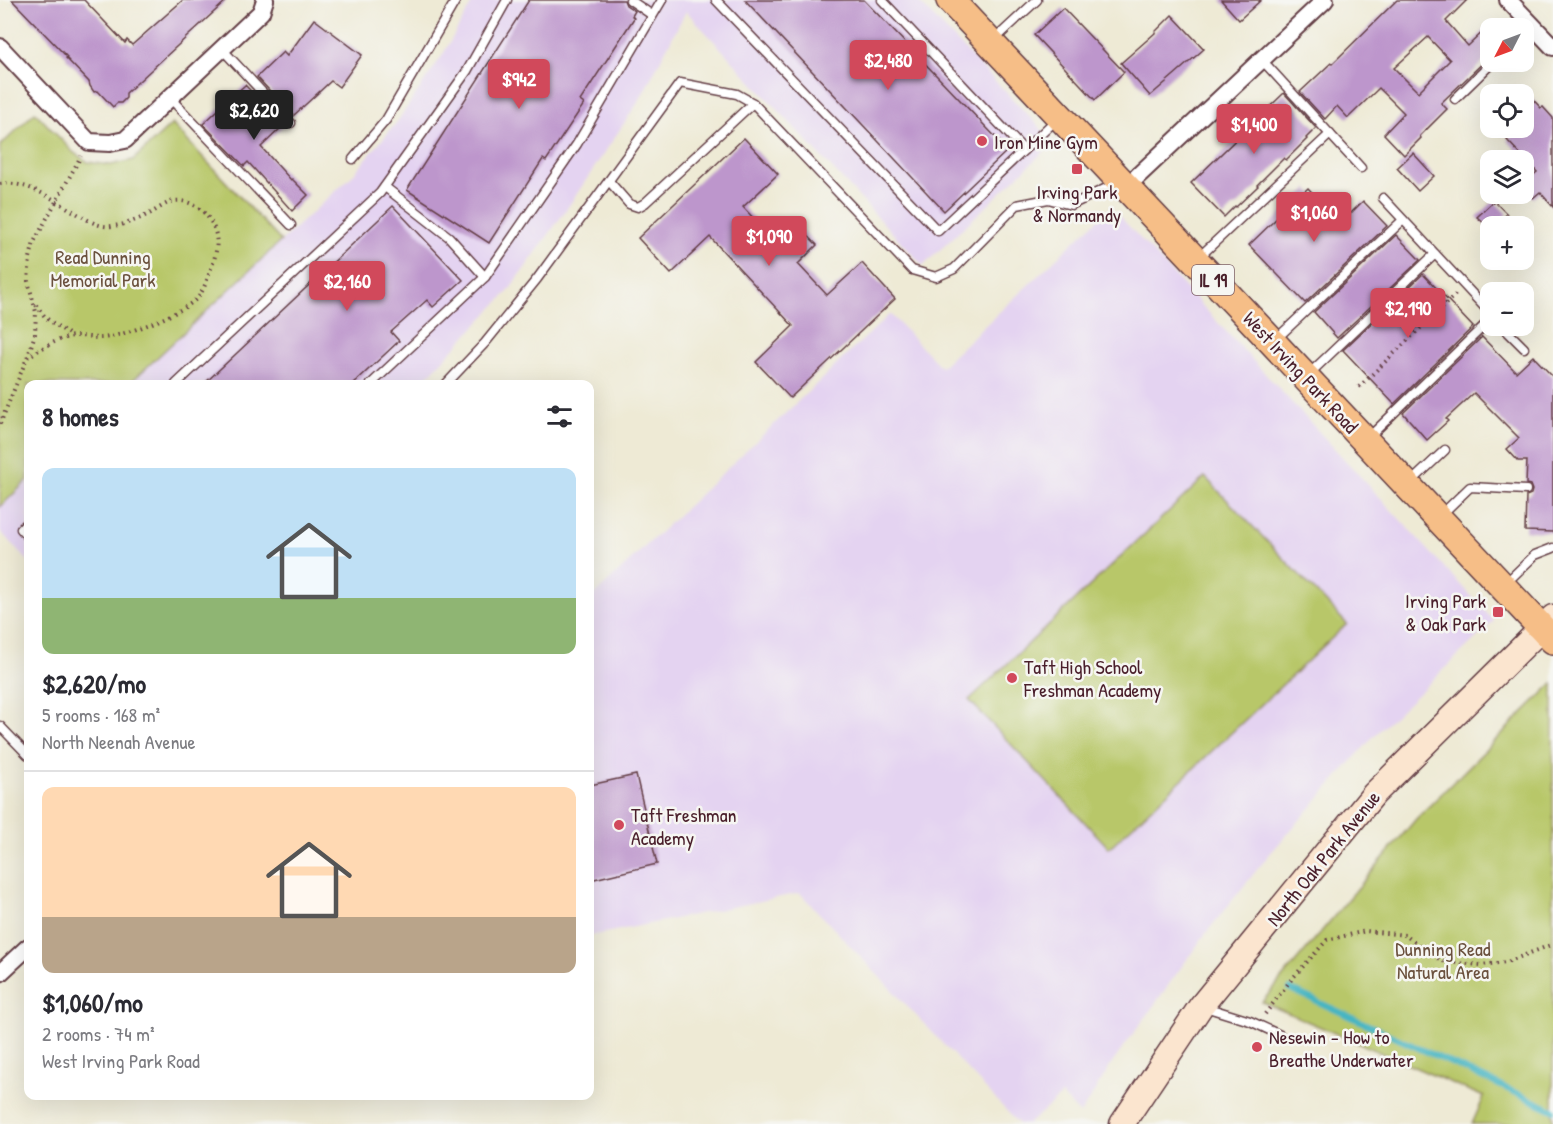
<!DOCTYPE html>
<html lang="en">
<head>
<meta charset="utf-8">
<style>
  :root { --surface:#fff; --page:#f7f7f7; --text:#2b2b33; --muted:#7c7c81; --line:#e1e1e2; --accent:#d1495b }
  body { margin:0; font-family:"Patrick Hand",sans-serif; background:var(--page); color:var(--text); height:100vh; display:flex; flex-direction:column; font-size:22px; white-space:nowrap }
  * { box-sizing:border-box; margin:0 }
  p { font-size:20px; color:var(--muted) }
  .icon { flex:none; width:33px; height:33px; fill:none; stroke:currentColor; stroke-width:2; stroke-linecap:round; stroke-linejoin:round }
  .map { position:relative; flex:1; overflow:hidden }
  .details { position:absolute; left:24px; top:380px; width:570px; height:720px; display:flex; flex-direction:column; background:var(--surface); border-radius:12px; box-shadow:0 6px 24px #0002 }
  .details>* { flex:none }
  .needle { width:39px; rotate:228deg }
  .controls { position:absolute; left:1480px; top:18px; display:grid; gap:12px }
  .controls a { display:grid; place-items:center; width:54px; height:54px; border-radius:12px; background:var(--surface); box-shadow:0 6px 24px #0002; font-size:30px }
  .price { position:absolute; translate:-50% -51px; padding:0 14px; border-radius:6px; background:var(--accent); color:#fff; font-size:20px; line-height:39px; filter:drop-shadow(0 2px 3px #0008) }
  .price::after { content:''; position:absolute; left:50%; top:36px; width:18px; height:14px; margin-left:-9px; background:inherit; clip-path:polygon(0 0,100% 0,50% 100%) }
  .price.selected { background:#222; color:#fff }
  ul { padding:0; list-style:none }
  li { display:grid; align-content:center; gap:12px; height:318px; padding:0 18px }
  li+li { border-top:2px solid var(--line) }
  li span { display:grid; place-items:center; height:186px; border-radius:12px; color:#555 }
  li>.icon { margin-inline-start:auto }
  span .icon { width:108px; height:108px; fill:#fffc; stroke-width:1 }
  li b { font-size:26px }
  h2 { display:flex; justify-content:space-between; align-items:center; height:72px; padding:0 18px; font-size:26px }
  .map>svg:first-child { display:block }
</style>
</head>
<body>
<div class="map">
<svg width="1553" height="1124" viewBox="0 0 1553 1124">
  <rect width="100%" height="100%" fill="#f6f6f2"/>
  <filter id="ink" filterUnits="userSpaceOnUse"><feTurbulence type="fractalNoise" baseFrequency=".0167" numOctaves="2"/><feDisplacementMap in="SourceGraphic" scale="12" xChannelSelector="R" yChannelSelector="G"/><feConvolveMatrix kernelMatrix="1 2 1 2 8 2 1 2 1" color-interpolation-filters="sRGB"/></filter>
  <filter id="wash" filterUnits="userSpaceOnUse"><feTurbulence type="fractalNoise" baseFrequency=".008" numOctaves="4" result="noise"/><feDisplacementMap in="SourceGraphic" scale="24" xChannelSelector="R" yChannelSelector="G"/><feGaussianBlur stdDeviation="1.35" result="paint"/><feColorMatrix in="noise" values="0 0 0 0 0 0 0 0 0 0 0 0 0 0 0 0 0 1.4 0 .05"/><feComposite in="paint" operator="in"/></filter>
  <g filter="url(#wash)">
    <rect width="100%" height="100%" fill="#eeead5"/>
    <g fill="#e4d3f1">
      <path d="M474,0h443l137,142 -131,124 -237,-255 -47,90 -73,109 -58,82 -88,92h-291l152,-143 70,-64 46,-55 45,-66z"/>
      <path d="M1111,207l383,414 -120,115 -106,120 -62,77 -93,129 -33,52 -18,-19 -34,29h-9l-219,-231 -210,43v-337l300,-285 51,53z"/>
      <path d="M28,480v81l-28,-30v-24z"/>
    </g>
    <g fill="#b8c769" stroke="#81734a" stroke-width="1.5">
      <path d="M35,112l39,41 14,9 23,3 22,-5 39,-36 109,117 -152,143h-101v96l-28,27v-361z"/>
      <path d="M1205,477l142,147 -238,224 -140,-148z"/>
      <path d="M1553,683v441h-81l12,-27 -222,-95 154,-183z"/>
    </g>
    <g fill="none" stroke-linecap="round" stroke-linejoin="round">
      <path stroke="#47b5c2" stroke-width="6" d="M1290,989l263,121"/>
    </g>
    <g id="blocks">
      <g fill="#bd96cc" fill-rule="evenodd">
        <path d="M12,0h72l41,43 2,-3 5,5 51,-45h44l-101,93v5l-5,5h-4l-4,4 -15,-16 -4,1 -4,-6 -1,-4 -23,-24 1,-1z"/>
        <path d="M529,0h95l2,5 9,6 -3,5 2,2 -54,83 4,3 -38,57 -3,-2 -54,84 -82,-53z"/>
        <path d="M745,0h119l144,150 -64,61z"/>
        <path d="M1221,0h40l-22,20z"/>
        <path d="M1397,0h70l-21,21 22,25 23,-22v31l-50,48 6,6 -27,27 1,2 -17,17 -20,-21 20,-21 -25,-25 -31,30 -11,-12 -12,13 -25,-27 31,-29 1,1zM1428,37l22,23 -32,32 -24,-24z"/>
        <path d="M1063,8l61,64 -29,28 -61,-65z"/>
        <path d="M1172,15l32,34 -54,47 -29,-33 34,-30v-1z"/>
        <path d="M314,19l48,36 -23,32 -8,-6 -38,35 -36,-39 26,-25 4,4z"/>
        <path d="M245,85l39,40 -23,22 30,33 1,-1 16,16 -16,16 -44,-49 -4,4 -41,-42z"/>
        <path d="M1524,90l17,18 2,-1 10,11v89l-13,-15 -7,6 -9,-10v-5l13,-11 -30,-32 14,-12h3z"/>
        <path d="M1284,93l32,35 -10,10 1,1 -21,21 -2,-2 -27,27 1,1 -22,21 -1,-1 -11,11 -33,-34z"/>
        <path d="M744,138l34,36 -35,33 29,31 20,-19 25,26 -19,19 29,31 35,-32 33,36 -105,99 -34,-36 37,-36 -83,-89 -39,37 -33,-36z"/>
        <path d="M1413,153l21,23 -16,15 -21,-23z"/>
        <path d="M1308,188l33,35 22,-22 24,25 -82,77 -56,-58z"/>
        <path d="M1494,201l13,13 -13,12h-3v3l-14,-12z"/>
        <path d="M393,206l70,74 -30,27 -6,-7 -36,32 8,9 -46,43h-149z"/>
        <path d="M1396,235l24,25 -83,78 -23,-26z"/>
        <path d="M1423,274l50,53 -79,77 -51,-54z"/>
        <path d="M1482,337l34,35 17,-16 20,21v155l-28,-1 1,-35 5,-2 1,-4 -2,-5 -4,-1 1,-23h-9l-11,-12 12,-11 -45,-45 -28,26 2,2 -21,19 -24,-27z"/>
        <path d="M636,775l21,89 -67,16v-95z"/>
      </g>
    </g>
  </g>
  <g filter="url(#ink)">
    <use href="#blocks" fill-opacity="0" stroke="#633d44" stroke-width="1.5"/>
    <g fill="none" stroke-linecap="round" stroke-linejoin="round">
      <defs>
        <g id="lane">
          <path d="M630,0l22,15"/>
          <path d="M716,0l222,231 120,-113"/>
          <path d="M882,0l142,150"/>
          <path d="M993,41l44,-41"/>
          <path d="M222,49l69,74"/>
          <path d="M1262,60l99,108"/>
          <path d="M170,98l121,127"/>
          <path d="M1455,99l38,-37"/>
          <path d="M353,159l33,-39 70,-120"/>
          <path d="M609,181l20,23 9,3 7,-4 108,-100"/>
          <path d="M385,187l64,50 36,40"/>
          <path d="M1383,198l108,116"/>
          <path d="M1197,259l133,-125"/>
          <path d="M1502,326l22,22"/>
          <path d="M1275,340l128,-120"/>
          <path d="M1308,375l127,-121"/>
          <path d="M176,384l204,-191 87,-122 40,-71"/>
          <path d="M371,384l114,-107 92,-133 85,-144"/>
          <path d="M446,384l39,-41 52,-64 143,-196 57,11 16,9 159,167 24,7 18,-8 63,-64 31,-6 23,6 46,-22"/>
          <path d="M1368,438l123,-119"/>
          <path d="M1410,483l35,-33"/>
          <path d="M1440,516l30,-29 56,3"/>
          <path d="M28,522l-7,7 7,8"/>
          <path d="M1505,584l30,-29 18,-7"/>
          <path d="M0,726l28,29"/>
          <path d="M1205,1007l45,14 30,14"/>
        </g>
        <g id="street">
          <path d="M1508,0l45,47"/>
          <path d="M0,47l89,95 21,1 15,-3 136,-128 4,-12"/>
          <path d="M1126,187l199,-187"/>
          <path d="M0,973l28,-26"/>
        </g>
        <path id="secondary" d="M1122,1124l79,-118 173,-212 179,-177"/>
        <path id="primary" d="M950,0l603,640"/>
      </defs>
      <use href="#lane" stroke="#633d44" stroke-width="11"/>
      <use href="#street" stroke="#633d44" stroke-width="20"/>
      <use href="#secondary" stroke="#633d44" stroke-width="27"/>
      <use href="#primary" stroke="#633d44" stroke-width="30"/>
      <g stroke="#633d44" stroke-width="4" stroke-dasharray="1.5 4.5" stroke-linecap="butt">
        <path d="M0,184c29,-4 58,19 83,33 8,5 19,11 29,9 14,-1 27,-7 39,-13 7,-4 16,-11 24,-12 19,-2 35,14 40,30 4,14 0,28 -5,40 -3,9 -6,18 -11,25 -12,16 -79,42 -99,42 -10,0 -22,-4 -32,-1 -14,4 -28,12 -40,20"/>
        <path d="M36,305l10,13 24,17"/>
        <path d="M1359,387l97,-93"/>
        <path d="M0,424l29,-71 6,-19 1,-22 -8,-31 2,-23 4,-16 47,-86"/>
        <path d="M1265,1014l25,-33 37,-41 39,-9 39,4 22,17 18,10 36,3 26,-3 46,-18"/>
      </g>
      <use href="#lane" stroke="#fff" stroke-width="8"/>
      <use href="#street" stroke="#fff" stroke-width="16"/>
      <use href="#secondary" stroke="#fbe5cf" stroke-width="24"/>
      <use href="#primary" stroke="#f6be87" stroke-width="27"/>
    </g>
  </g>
  <g fill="#d1495b" stroke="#f6f6f2" stroke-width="2">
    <circle cx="982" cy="141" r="6"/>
    <rect x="1071" y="163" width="12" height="12" rx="3"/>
    <rect x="1492" y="606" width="12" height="12" rx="3"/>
    <circle cx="1012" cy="678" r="6"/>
    <circle cx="619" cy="825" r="6"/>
    <circle cx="1257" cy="1047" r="6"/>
  </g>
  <g text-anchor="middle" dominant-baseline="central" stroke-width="5" stroke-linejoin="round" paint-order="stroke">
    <rect fill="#f6f6f2" stroke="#7e6067" stroke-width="1.5" x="1192" y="265" width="42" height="30" rx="4.5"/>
    <g font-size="18" font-weight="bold" fill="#4a1f2b">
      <text x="1213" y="280">IL 19</text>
    </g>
    <g font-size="20" fill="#4a1f2b" stroke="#f6f6f2" text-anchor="start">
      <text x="994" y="141">Iron Mine Gym</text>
      <text x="1077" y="191" text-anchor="middle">Irving Park<tspan x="1077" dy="23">&amp; Normandy</tspan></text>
      <text x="1486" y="600" text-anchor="end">Irving Park<tspan x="1486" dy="23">&amp; Oak Park</tspan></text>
      <text x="1024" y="666">Taft High School<tspan x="1024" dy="23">Freshman Academy</tspan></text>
      <text x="631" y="814">Taft Freshman<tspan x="631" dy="23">Academy</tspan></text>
      <text x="1269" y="1036">Nesewin - How to<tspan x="1269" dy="23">Breathe Underwater</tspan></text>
    </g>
    <g font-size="20" fill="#6b513e" stroke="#f6f6f2">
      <text x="103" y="256">Read Dunning<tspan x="103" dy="23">Memorial Park</tspan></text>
      <text x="1443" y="948">Dunning Read<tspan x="1443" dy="23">Natural Area</tspan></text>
    </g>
    <g font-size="20" fill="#4a1f2b" stroke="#f6f6f2">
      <text transform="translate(1301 372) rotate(47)">West Irving Park Road</text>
      <text transform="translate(1323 858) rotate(-51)">North Oak Park Avenue</text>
    </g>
  </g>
</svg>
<div class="controls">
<a><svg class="needle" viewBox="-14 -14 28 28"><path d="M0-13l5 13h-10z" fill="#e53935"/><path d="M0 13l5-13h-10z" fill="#7c7c81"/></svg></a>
<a><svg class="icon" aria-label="locate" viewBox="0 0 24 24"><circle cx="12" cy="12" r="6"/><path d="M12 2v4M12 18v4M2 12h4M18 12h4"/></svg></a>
<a><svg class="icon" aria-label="layers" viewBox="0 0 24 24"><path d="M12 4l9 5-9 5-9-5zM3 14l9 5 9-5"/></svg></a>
<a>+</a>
<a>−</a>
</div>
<b class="price" style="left:888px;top:91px">$2,480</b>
<b class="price" style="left:519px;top:110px">$942</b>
<b class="price selected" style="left:254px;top:141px">$2,620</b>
<b class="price" style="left:1254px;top:155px">$1,400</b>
<b class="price" style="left:1314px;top:243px">$1,060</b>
<b class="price" style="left:769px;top:267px">$1,090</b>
<b class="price" style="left:347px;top:312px">$2,160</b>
<b class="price" style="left:1408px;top:339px">$2,190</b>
<section class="details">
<h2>8 homes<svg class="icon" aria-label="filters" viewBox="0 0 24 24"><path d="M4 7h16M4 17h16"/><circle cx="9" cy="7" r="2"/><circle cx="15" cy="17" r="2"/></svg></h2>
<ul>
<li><span style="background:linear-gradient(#bfe0f5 70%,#8fb573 0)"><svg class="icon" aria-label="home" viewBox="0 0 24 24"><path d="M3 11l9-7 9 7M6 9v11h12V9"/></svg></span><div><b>$2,620/mo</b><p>5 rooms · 168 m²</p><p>North Neenah Avenue</p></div></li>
<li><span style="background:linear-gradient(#ffd9b3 70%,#b9a48a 0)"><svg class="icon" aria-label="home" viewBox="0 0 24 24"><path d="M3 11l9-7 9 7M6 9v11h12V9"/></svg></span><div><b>$1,060/mo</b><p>2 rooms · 74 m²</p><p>West Irving Park Road</p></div></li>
</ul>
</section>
</div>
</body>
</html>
